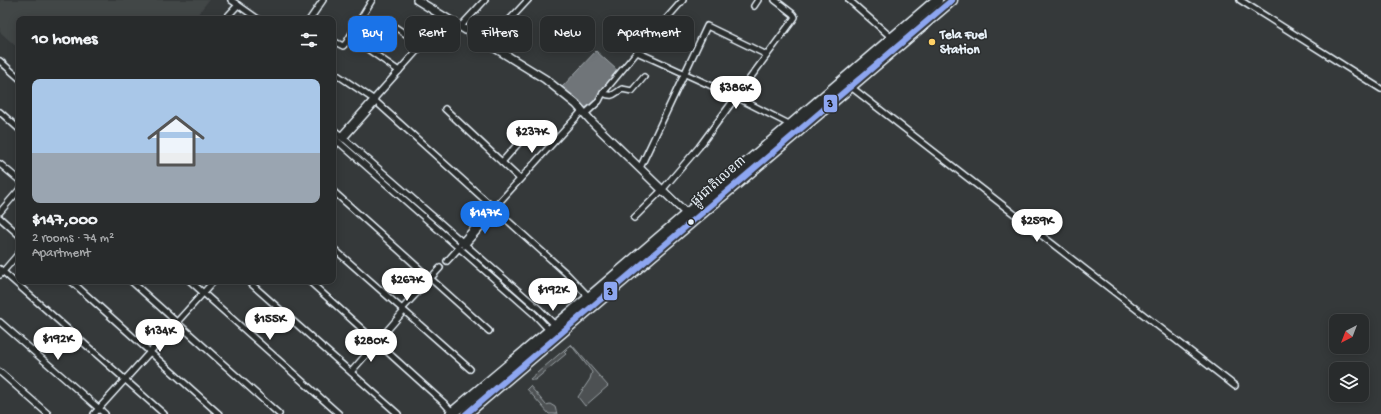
<!DOCTYPE html>
<html lang="en">
<head>
<meta charset="utf-8">
<style>
  :root { --surface:#282b2c; --page:#303334; --text:#f1f3f6; --muted:#a5a7a9; --line:#444748; --accent:#1a73e8 }
  body { margin:0; font-family:"Gochi Hand","Noto Sans Khmer",sans-serif; background:var(--page); color:var(--text); height:100vh; display:flex; flex-direction:column; font-size:15px; white-space:nowrap }
  * { box-sizing:border-box; margin:0 }
  p { font-size:13px; color:var(--muted) }
  .icon { flex:none; width:22px; height:22px; fill:none; stroke:currentColor; stroke-width:2; stroke-linecap:round; stroke-linejoin:round }
  .map { position:relative; flex:1; overflow:hidden }
  .side { position:absolute; left:16px; top:16px; width:320px; height:268px; display:flex; flex-direction:column; background:var(--surface); border-radius:8px; box-shadow:0 2px 10px #0003,0 0 0 1px var(--line) }
  .side>* { flex:none }
  .top-card { position:absolute; left:348px; top:16px; width:380px; height:36px; display:flex; gap:8px }
  .needle { width:26px; rotate:222deg }
  .buttons { position:absolute; left:1329px; top:314px; display:grid; gap:8px }
  .buttons a { display:grid; place-items:center; width:40px; height:40px; border-radius:8px; background:var(--surface); box-shadow:0 2px 10px #0003,0 0 0 1px var(--line); font-size:20px }
  .price { position:absolute; translate:-50% -34px; padding:0 9px; border-radius:14px; background:#fff; color:#222; font-size:13px; line-height:26px; filter:drop-shadow(0 1px 2px #0008) }
  .price::after { content:''; position:absolute; left:50%; top:24px; width:12px; height:9px; margin-left:-6px; background:inherit; clip-path:polygon(0 0,100% 0,50% 100%) }
  .price.selected { background:var(--accent); color:#fff }
  ul { padding:0; list-style:none }
  li { display:grid; align-content:center; gap:8px; height:212px; padding:0 16px }
  li span { display:grid; place-items:center; height:124px; border-radius:8px; color:#555 }
  li>.icon { margin-inline-start:auto }
  span .icon { width:72px; height:72px; fill:#fffc; stroke-width:1 }
  li b { font-size:17px }
  h2 { display:flex; justify-content:space-between; align-items:center; height:48px; padding:0 16px; font-size:17px }
  .pill { padding:0 14px; border-radius:8px; background:var(--surface); box-shadow:0 2px 10px #0003,0 0 0 1px var(--line); font-size:14px; line-height:36px }
  .pill.selected { background:var(--accent); color:#fff }
  .map>svg:first-child { display:block }
</style>
</head>
<body>
<div class="map">
<svg width="1381" height="414" viewBox="0 0 1381 414">
  <rect width="100%" height="100%" fill="#35393a"/>
  <filter id="ink" filterUnits="userSpaceOnUse"><feTurbulence type="fractalNoise" baseFrequency=".025" numOctaves="2"/><feDisplacementMap in="SourceGraphic" scale="8" xChannelSelector="R" yChannelSelector="G"/><feConvolveMatrix kernelMatrix="1 2 1 2 8 2 1 2 1" color-interpolation-filters="sRGB"/></filter>
  <g filter="url(#ink)">
    <path fill="#424647" d="M0,0h209l-15,19h-175v30l-19,-17z"/>
    <g fill="#4d5152" stroke="#9aa1a5">
      <path d="M571,344l37,42 -23,20 -7,-9 12,-18 2,-7 -21,-27 -7,7 2,2 -31,26h-3l-2,-1z"/>
      <path d="M530,386l16,19 4,-1 5,3 2,7h-8l-22,-25z"/>
    </g>
    <path fill="#707579" stroke="#a0a7ac" d="M596,51l21,19 -21,30 -11,8 -23,-21z"/>
    <g fill="none" stroke-linecap="round" stroke-linejoin="round">
      <defs>
        <g id="street">
          <path d="M231,0l27,19"/>
          <path d="M849,0l43,38"/>
          <path d="M1240,0l141,89"/>
          <path d="M754,6l4,-6"/>
          <path d="M225,19l13,-14"/>
          <path d="M310,19l13,-19"/>
          <path d="M460,27l25,-27"/>
          <path d="M333,41l10,5 3,-3 26,-43"/>
          <path d="M487,44l41,-44"/>
          <path d="M637,52l46,-52"/>
          <path d="M0,61l19,17"/>
          <path d="M399,71l-30,-21 17,-29 36,24"/>
          <path d="M333,72l40,27 194,175 23,24"/>
          <path d="M851,87l384,299"/>
          <path d="M603,93c11,5 10,1 19,-4l10,2 12,-14"/>
          <path d="M445,109l75,70"/>
          <path d="M0,112l19,17"/>
          <path d="M585,114l14,-13 4,-8 34,-41 99,45 55,28"/>
          <path d="M333,129l206,180 17,17"/>
          <path d="M333,137l201,177 16,17"/>
          <path d="M340,137l106,-119"/>
          <path d="M343,139l33,-37"/>
          <path d="M333,148l5,-6"/>
          <path d="M502,162l28,-32"/>
          <path d="M0,164l19,16"/>
          <path d="M640,168l67,-142 60,29"/>
          <path d="M333,191l156,140"/>
          <path d="M494,208l88,-97"/>
          <path d="M0,212l19,-22"/>
          <path d="M0,218l19,17"/>
          <path d="M634,218l29,-29 36,-42 94,-127 2,-3 -2,-3 -18,-14"/>
          <path d="M460,244l33,-37"/>
          <path d="M464,246l32,-36"/>
          <path d="M333,248l137,121"/>
          <path d="M447,261l12,-13"/>
          <path d="M0,269l164,145"/>
          <path d="M0,275l19,-22"/>
          <path d="M71,281l148,133"/>
          <path d="M131,281l148,133"/>
          <path d="M190,281l149,133"/>
          <path d="M248,281l150,133"/>
          <path d="M309,281l135,122 9,10"/>
          <path d="M402,309l38,-41"/>
          <path d="M0,322l105,92"/>
          <path d="M0,372l48,42"/>
          <path d="M351,372l53,-61"/>
          <path d="M94,414l120,-133"/>
        </g>
        <path id="secondary" d="M417,0l128,79 31,25 17,19 94,91"/>
        <g id="highway">
          <path d="M451,414l139,-117 347,-297"/>
          <path d="M466,414l486,-414"/>
        </g>
      </defs>
      <use href="#street" stroke="#e8f1f8" stroke-width="8"/>
      <use href="#secondary" stroke="#e8f1f8" stroke-width="10"/>
      <use href="#highway" stroke="#e8f1f8" stroke-width="13"/>
      <use href="#street" stroke="#2a2d2e" stroke-width="5"/>
      <use href="#secondary" stroke="#2a2d2e" stroke-width="7"/>
      <use href="#highway" stroke="#2a2d2e" stroke-width="10"/>
      <defs>
        <path id="bus-1" d="M466,414l486,-414"/>
      </defs>
      <use href="#bus-1" stroke="#2a2d2e" stroke-width="9"/>
      <use href="#bus-1" stroke="#8da6f1" stroke-width="6"/>
    </g>
  </g>
  <circle fill="#ffd166" stroke="#2a2d2e" stroke-width="1.5" cx="932" cy="42" r="4"/>
  <circle fill="#e8f1f8" stroke="#2a2d2e" stroke-width="1.5" cx="691" cy="222" r="3.5"/>
  <g text-anchor="middle" dominant-baseline="central" stroke-width="3" stroke-linejoin="round" paint-order="stroke">
    <g font-size="13" font-weight="bold" fill="#e8f1f8" stroke="#2a2d2e" text-anchor="start">
      <text x="940" y="35">Tela Fuel<tspan x="940" dy="15">Station</tspan></text>
    </g>
    <g font-size="13" fill="#e8f1f8" stroke="#2a2d2e">
      <text transform="translate(719 182) rotate(-41)">ផ្លូវជាតិលេខ៣</text>
    </g>
  </g>
  <g stroke="#2a2d2e" stroke-width="1.5">
    <rect x="823" y="94" width="15" height="19" rx="4" fill="#8da6f1"/>
    <rect x="603" y="281" width="15" height="20" rx="4" fill="#8da6f1"/>
  </g>
  <g font-size="11" text-anchor="middle" font-weight="bold" fill="#111">
    <text x="830" y="107">3</text>
    <text x="610" y="295">3</text>
  </g>
</svg>
<div class="buttons">
<a><svg class="needle" viewBox="-14 -14 28 28"><path d="M0-13l5 13h-10z" fill="#e53935"/><path d="M0 13l5-13h-10z" fill="#a5a7a9"/></svg></a>
<a><svg class="icon" aria-label="layers" viewBox="0 0 24 24"><path d="M12 4l9 5-9 5-9-5zM3 14l9 5 9-5"/></svg></a>
</div>
<b class="price" style="left:736px;top:110px">$386K</b>
<b class="price" style="left:532px;top:154px">$237K</b>
<b class="price selected" style="left:485px;top:235px">$147K</b>
<b class="price" style="left:1037px;top:243px">$259K</b>
<b class="price" style="left:407px;top:302px">$267K</b>
<b class="price" style="left:553px;top:312px">$192K</b>
<b class="price" style="left:270px;top:341px">$155K</b>
<b class="price" style="left:160px;top:353px">$134K</b>
<b class="price" style="left:58px;top:361px">$192K</b>
<b class="price" style="left:371px;top:363px">$280K</b>
<div class="top-card">
<a class="pill selected">Buy</a>
<a class="pill">Rent</a>
<a class="pill">Filters</a>
<a class="pill">New</a>
<a class="pill">Apartment</a>
</div>
<section class="side">
<h2>10 homes<svg class="icon" aria-label="filters" viewBox="0 0 24 24"><path d="M4 7h16M4 17h16"/><circle cx="9" cy="7" r="2"/><circle cx="15" cy="17" r="2"/></svg></h2>
<ul>
<li><span style="background:linear-gradient(#a9c7e8 60%,#9aa5b1 0)"><svg class="icon" aria-label="home" viewBox="0 0 24 24"><path d="M3 11l9-7 9 7M6 9v11h12V9"/></svg></span><div><b>$147,000</b><p>2 rooms · 74 m²</p><p>Apartment</p></div></li>
</ul>
</section>
</div>
</body>
</html>
